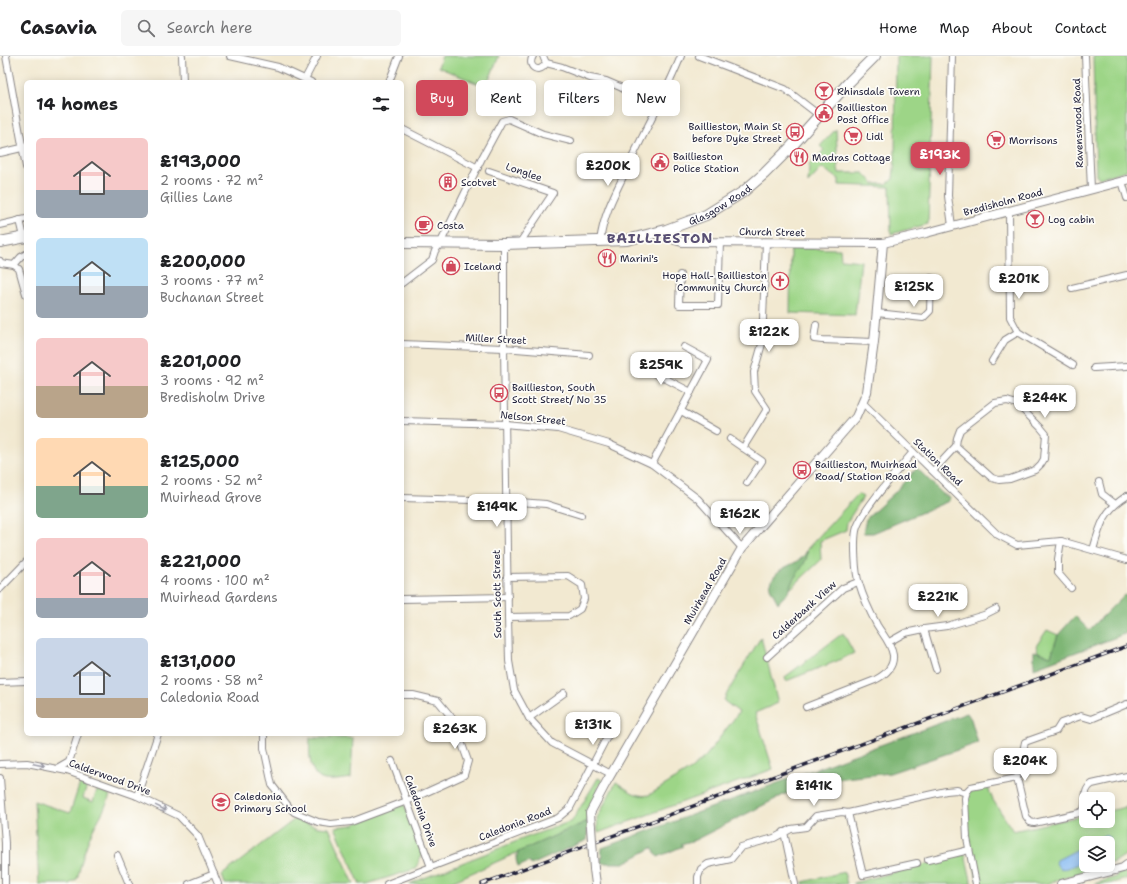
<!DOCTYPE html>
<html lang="en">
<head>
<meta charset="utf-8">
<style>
  :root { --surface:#fff; --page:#f6f6f6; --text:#202124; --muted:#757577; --line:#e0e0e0; --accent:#d1495b }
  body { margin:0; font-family:"Shantell Sans",sans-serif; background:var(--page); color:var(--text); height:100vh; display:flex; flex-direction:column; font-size:15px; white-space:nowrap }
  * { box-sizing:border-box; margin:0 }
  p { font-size:13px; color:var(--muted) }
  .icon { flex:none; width:22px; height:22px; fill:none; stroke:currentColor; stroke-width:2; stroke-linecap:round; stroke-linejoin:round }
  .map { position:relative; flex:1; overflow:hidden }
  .drawer { position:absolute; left:24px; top:24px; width:380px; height:656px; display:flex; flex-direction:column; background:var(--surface); border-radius:6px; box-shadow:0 2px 10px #0003 }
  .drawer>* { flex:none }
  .guide { position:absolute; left:416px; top:24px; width:380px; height:36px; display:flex; gap:8px }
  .controls { position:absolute; left:1079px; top:736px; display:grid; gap:8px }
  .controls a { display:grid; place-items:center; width:36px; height:36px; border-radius:6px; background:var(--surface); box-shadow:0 2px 10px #0003; font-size:20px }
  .price { position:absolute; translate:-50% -34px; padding:0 9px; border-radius:8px; background:#fff; color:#222; font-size:13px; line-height:26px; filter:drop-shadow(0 1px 2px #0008) }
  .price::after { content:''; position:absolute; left:50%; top:24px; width:12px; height:9px; margin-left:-6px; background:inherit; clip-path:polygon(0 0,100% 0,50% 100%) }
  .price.on { background:var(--accent); color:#fff }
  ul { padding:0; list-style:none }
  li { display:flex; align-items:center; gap:12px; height:100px; padding:0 12px }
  li span { display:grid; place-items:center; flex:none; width:112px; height:80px; border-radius:6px; color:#555 }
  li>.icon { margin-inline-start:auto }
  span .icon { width:48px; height:48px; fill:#fffc; stroke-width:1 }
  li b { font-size:17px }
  h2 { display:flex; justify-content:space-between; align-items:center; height:48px; padding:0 12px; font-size:17px }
  .tag { padding:0 14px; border-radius:6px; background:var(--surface); box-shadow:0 2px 10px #0003; font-size:14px; line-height:36px }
  .tag.on { background:var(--accent); color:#fff }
  header { display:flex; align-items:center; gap:24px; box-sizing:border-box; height:56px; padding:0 20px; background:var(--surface); border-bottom:1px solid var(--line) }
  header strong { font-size:19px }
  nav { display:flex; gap:22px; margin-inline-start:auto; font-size:14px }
  .search { width:280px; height:36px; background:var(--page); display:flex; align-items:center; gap:10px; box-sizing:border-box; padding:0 14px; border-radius:6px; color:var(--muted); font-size:15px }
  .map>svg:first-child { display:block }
</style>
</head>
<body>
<header>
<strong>Casavia</strong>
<div class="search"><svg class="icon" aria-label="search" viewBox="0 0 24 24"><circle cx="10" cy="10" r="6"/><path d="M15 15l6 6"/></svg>Search here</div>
<nav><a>Home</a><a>Map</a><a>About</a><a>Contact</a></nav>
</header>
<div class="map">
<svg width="1127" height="828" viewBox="0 0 1127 828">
  <rect width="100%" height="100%" fill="#fdfcf7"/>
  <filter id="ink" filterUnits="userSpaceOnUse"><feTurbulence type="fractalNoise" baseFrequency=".025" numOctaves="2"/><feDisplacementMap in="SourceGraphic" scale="8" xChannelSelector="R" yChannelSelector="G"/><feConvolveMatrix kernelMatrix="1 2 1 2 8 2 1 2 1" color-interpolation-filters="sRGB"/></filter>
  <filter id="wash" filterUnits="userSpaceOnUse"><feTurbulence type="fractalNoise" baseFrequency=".012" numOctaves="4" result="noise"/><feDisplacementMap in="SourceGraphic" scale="16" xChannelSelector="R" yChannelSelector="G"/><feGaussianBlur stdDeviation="0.9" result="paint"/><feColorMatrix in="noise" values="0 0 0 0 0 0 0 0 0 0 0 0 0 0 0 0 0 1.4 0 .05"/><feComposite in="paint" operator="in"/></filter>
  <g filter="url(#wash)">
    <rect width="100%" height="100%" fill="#f2e9d1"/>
    <g fill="#9dd587" stroke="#607c61">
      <path d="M442,0h57l-13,31 -48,-20z"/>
      <path d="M896,0h37l-5,168 -37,10 -1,-47 -51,-2v-6l-17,-11 -14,15 1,-18 15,-15 -4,-4 16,-17 2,39 1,5h25l10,11h13l6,-5 2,-19z"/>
      <path d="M1093,0h34v114l-27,8 -4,-2z"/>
      <path d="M791,192l49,1 1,10 20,2 -6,54 -65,-2z"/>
      <path d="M858,438l5,3 -16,25 -1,8 -26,11 1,19 -32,30c2,-7 6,-14 10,-21 6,-8 9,-9 8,-20z"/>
      <path d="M1047,574l11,5 -7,21 -13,-4 -2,-6z"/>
      <path d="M843,577l11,20 -17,8 -51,20 -1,-4z"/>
      <path d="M761,581l17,66 -23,10 18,56 -175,64 -1,-15 19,-36c11,7 20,16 33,13l42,-26 15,-13 33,-44 -15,-11 2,-6z"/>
      <path d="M310,682h43l-2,40c-8,1 -18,3 -26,2 -17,-3 -16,-29 -15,-42z"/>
      <path d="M598,722l4,2 1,3h-2l-4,7 2,1 -11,30 -141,63h-38l116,-46 47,-17z"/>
      <path d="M80,727l7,3 -4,12 10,4 4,-12 13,5c-4,12 -9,20 -15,31 -9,16 -13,35 -18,53l-8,5h-30l-5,-83 36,12z"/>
      <path d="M987,729l6,15 20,31 73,-16v6h22v-10l19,-4v47l-11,7 -8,3v-21h-22v22h18l-58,19h-68l-10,-47 -1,-40 5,-9z"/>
      <path d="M404,748l19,50 -8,15 -48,15h-7l-25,-57 17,-2z"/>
      <path d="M295,763l23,8 11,1 25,56h-129l-3,-9z"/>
      <path d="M965,798l7,30h-119v-1z"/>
      <path d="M1127,814v9l-19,5h-14l22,-7 2,-3z"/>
      <path d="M844,816l3,12h-44v-2z"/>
    </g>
    <g fill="#7eb674" stroke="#506c58">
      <path d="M917,412l26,26 6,3v4l-76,32h-10l3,-14 28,-26z"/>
      <path d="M807,494c2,12 -10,22 -15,32 -2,2 -1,6 -3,9 -3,4 -8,8 -11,12l-8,-15c3,-26 30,-19 37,-38z"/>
      <path d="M1124,539l3,1v37l-93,35v-17l17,5 7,-21 17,-19 14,14z"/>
      <path d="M967,657l4,6 7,24 -88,30 -55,6 -8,-3 -14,8 -6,-1 -112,57 -14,4 2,2 -25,11 -6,-9 -28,15h-23l1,-15z"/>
      <path d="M588,765l-1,19 -56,25 -2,-3 -11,5 -2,-8 2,-7z"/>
    </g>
    <g fill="#84b9f2" stroke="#536e96">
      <path d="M1105,779l5,3 -2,7v-2h-18l12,-7z"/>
      <path d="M1086,789v14c-8,4 -19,12 -27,9l-3,-5 1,-3z"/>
    </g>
  </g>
  <g filter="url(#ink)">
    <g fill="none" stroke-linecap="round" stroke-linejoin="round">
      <defs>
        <g id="minor">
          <path d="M6,0l20,111"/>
          <path d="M182,0l1,26"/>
          <path d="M230,0l48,11 33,15"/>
          <path d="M533,0c-7,11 7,19 13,7l-3,-7"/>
          <path d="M699,0l86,33 34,26"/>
          <path d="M952,0l-4,140 4,30"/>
          <path d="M1085,0l6,133"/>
          <path d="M546,7l16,4 28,11 16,3 14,6 19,11 20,8"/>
          <path d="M305,23l12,-23"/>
          <path d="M389,26l10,-26"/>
          <path d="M402,73l76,39"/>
          <path d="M0,97l26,-6"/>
          <path d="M489,115l64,22 -34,51"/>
          <path d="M1122,125l5,17"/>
          <path d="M1009,155l1,106 8,15 55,33"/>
          <path d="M20,164l4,17"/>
          <path d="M0,169l26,-6"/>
          <path d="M600,186c3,-26 14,-47 25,-69 18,-40 40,-77 56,-117"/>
          <path d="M504,188v104l4,269 1,44 5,29 15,28 23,25 59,31"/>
          <path d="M0,205l1,2 13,2 5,4 7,25"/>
          <path d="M14,209l7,-8 5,-3"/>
          <path d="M680,219l-1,30h39l2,-63"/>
          <path d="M402,227l30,-23 3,-9 5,-7 42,-86 20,-37 7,-2 34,15 28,7"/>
          <path d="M1072,232l55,-13"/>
          <path d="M877,257l46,5 7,-7 1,-33"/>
          <path d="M816,269l-2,14 8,1 52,2"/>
          <path d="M402,288l102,4 85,7"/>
          <path d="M992,305l13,-21 13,-8"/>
          <path d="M639,309l52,27"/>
          <path d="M1094,312l33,-2"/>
          <path d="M863,347l135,132 19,10 44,-4 66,19"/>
          <path d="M681,355l35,20"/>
          <path d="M402,365l103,3 53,5 51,15 43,20 46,35 44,49"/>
          <path d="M730,383l32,22 -15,22"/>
          <path d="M743,392l24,-39 -12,-18 -1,-19 8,-28 4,-102"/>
          <path d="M652,408l56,-104 -24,-13"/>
          <path d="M933,415l23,-25 1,-8 3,-8 35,-27 12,-2 10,3 24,24 5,6 -2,25 -3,5 -6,6 -25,9 -11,1 -7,-2 -36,-32"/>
          <path d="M1099,426l3,12 13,10"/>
          <path d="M402,442l104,3 40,3 35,11"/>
          <path d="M1061,485l-3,18v14l13,15"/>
          <path d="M1093,494c7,-25 11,-40 34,-54"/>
          <path d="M507,521l61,-1 14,9 2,14 -4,10 -11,7 -61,1"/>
          <path d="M0,533l26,-27"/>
          <path d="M402,543l106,-2"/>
          <path d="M924,573l12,40"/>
          <path d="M889,586l16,-9 19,-4 23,-3 37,-11 12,-6"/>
          <path d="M767,601l76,-69 15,-6"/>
          <path d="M0,626l26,-1"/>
          <path d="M806,651l69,-27c10,-5 19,-13 18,-25 -2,-12 -10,-20 -16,-30 -7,-13 -14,-28 -18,-42 -4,-10 -5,-41 -3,-52 3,-18 43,-62 57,-79"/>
          <path d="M529,662l35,-25"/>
          <path d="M264,678v14l8,37 17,22 5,5 24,10 13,2 20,-2 56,-21 57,-26 4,-14 -15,-42 -15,-18 -25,-6h-11"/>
          <path d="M392,705l39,106"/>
          <path d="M0,708l27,-1 40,8 70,25 42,20 19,20 20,48"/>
          <path d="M57,713l12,-7 9,-28"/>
          <path d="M0,722l5,65v41"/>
          <path d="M1017,722l9,38 4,6 4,1 45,-10 5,-3c3,-11 -2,-19 8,-26l35,-8"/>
          <path d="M137,740l21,-62"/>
          <path d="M848,757l15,62 54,-12"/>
          <path d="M784,776l11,52"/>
          <path d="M117,799l12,29"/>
          <path d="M928,804l41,-10"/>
          <path d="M189,828l25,-10"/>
          <path d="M387,828l171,-66 12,-10 38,-73"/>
          <path d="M698,828v-7l3,-8 7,-5 23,-5 10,-12 33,-9 17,-9 15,-2 10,-11 26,-4 6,1 98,-22 11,-1 9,3"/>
          <path d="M976,828l-9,-46 -2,-40 2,-7 4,-4 46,-9 8,-36 31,-11 5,-8 20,-7 10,3 36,-15"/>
        </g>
        <g id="tertiary">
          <path d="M666,174l9,10 7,2 201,1 43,-10 201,-53"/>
          <path d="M591,771l-1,-14 17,-32 135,-233 114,-131 11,-25 7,-50 9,-99"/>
          <path d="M594,813l2,15"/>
          <path d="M1061,828l62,-16 4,-3"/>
        </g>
        <g id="primary">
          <path d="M0,186l26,-5"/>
          <path id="s1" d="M402,187l102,1 123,-4 39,-10 40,-15 37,-23 21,-18 26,-26 60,-67 25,-25"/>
        </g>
      </defs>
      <use href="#minor" stroke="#8a8686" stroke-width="8"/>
      <use href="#tertiary" stroke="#8a8686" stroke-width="10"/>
      <use href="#primary" stroke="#8a8686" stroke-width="12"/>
      <use href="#minor" stroke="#fff" stroke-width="6"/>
      <use href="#tertiary" stroke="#fff" stroke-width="8"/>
      <use href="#primary" stroke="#fff" stroke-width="10"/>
      <defs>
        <path id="rail" d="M482,828l645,-238"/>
      </defs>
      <use href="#rail" stroke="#22223b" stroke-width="3.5"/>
      <use href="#rail" stroke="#fdfcf7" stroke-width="2" stroke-dasharray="6" stroke-linecap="butt"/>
      <defs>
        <path id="tertiary-bridge" d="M591,771l3,42"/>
      </defs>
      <use href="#tertiary-bridge" stroke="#8a8686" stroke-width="10" stroke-linecap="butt"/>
      <use href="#tertiary-bridge" stroke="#fff" stroke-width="8"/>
    </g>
    <defs><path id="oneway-shaft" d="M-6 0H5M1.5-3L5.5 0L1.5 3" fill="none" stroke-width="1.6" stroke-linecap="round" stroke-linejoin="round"/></defs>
    <g stroke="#9c9ca7">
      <use href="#oneway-shaft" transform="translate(39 709) rotate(12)"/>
      <use href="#oneway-shaft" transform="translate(161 752) rotate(26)"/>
    </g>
  </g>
  <defs>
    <symbol id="bar-ring" viewBox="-11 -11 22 22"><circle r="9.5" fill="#fdfcf7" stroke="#d1495b" stroke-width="1.5"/><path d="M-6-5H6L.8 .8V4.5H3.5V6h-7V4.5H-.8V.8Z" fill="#d1495b"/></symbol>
    <symbol id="civic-ring" viewBox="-11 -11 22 22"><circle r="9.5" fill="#fdfcf7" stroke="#d1495b" stroke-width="1.5"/><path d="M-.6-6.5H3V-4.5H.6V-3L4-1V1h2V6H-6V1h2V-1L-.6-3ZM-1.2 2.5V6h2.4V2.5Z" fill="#d1495b"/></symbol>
    <symbol id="bus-ring" viewBox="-11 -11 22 22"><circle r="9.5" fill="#fdfcf7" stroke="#d1495b" stroke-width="1.5"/><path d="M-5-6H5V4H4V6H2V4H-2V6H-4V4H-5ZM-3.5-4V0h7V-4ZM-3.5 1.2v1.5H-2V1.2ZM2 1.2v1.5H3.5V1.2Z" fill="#d1495b"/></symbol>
    <symbol id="supermarket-ring" viewBox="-11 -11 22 22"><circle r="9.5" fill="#fdfcf7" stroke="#d1495b" stroke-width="1.5"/><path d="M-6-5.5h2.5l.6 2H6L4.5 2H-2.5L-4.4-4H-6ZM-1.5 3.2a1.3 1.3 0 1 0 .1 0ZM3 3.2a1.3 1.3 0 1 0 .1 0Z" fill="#d1495b"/></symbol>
    <symbol id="restaurant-ring" viewBox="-11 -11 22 22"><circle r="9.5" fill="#fdfcf7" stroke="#d1495b" stroke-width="1.5"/><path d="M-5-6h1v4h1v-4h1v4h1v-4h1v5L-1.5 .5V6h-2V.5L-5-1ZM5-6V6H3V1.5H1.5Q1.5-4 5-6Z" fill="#d1495b"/></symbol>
    <symbol id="building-ring" viewBox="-11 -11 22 22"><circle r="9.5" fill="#fdfcf7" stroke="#d1495b" stroke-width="1.5"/><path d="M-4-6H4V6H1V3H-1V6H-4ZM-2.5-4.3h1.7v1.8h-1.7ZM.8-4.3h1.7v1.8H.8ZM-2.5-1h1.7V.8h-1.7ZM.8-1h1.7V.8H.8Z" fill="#d1495b"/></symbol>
    <symbol id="cafe-ring" viewBox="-11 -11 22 22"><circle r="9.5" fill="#fdfcf7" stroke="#d1495b" stroke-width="1.5"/><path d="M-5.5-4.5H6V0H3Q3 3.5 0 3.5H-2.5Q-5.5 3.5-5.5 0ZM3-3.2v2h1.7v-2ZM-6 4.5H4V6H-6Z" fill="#d1495b"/></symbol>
    <symbol id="shop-ring" viewBox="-11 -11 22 22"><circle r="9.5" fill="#fdfcf7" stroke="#d1495b" stroke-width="1.5"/><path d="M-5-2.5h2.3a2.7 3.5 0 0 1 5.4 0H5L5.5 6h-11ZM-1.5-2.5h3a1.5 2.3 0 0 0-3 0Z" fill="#d1495b"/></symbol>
    <symbol id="church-ring" viewBox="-11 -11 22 22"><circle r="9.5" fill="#fdfcf7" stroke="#d1495b" stroke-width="1.5"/><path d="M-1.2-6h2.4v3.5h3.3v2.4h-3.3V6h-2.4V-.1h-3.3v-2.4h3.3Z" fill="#d1495b"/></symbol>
    <symbol id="school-ring" viewBox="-11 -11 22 22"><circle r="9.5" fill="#fdfcf7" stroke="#d1495b" stroke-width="1.5"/><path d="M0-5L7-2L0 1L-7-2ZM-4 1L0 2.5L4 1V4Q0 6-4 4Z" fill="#d1495b"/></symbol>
  </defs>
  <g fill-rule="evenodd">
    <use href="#bar-ring" x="814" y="25" width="20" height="20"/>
    <use href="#civic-ring" x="814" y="47" width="20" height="20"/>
    <use href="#bus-ring" x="785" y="66" width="20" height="20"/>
    <use href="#supermarket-ring" x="843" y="70" width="20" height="20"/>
    <use href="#supermarket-ring" x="986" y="74" width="20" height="20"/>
    <use href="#restaurant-ring" x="789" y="91" width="20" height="20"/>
    <use href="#civic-ring" x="650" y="96" width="20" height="20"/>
    <use href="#building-ring" x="438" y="116" width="20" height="20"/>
    <use href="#bar-ring" x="1025" y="153" width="20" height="20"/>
    <use href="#cafe-ring" x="414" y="159" width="20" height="20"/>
    <use href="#restaurant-ring" x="597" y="192" width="20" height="20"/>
    <use href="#shop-ring" x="441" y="200" width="20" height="20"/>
    <use href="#church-ring" x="770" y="215" width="20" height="20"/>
    <use href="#bus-ring" x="489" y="327" width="20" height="20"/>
    <use href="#bus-ring" x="792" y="404" width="20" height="20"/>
    <use href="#school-ring" x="211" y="736" width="20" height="20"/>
  </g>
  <g text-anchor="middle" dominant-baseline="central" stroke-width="3.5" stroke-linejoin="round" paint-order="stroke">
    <g font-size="10" fill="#22223b" stroke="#fdfcf7" text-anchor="start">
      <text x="837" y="35">Rhinsdale Tavern</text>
      <text x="837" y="51">Baillieston<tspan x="837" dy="12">Post Office</tspan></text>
      <text x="782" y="70" text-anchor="end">Baillieston, Main St<tspan x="782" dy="12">before Dyke Street</tspan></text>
      <text x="866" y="80">Lidl</text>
      <text x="1009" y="84">Morrisons</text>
      <text x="673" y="100">Baillieston<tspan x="673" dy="12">Police Station</tspan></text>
      <text x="812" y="101">Madras Cottage</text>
      <text x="461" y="126">Scotvet</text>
      <text x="1048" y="163">Log cabin</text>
      <text x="437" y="169">Costa</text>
      <text x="620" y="202">Marini's</text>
      <text x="464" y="210">Iceland</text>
      <text x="767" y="219" text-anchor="end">Hope Hall- Baillieston<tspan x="767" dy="12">Community Church</tspan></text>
      <text x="512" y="331">Baillieston, South<tspan x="512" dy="12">Scott Street/ No 35</tspan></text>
      <text x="815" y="408">Baillieston, Muirhead<tspan x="815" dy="12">Road/ Station Road</tspan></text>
      <text x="234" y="740">Caledonia<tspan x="234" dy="12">Primary School</tspan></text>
    </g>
    <g font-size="10" fill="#22223b" stroke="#fdfcf7">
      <text transform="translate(1078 67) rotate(-92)">Ravenswood Road</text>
      <text transform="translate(524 116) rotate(19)">Longlee</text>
      <text transform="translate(1003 146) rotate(-15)">Bredisholm Road</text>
      <text stroke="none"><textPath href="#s1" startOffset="325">Glasgow Road</textPath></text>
      <text transform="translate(772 176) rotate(1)">Church Street</text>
      <text transform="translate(496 283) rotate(3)">Miller Street</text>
      <text transform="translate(533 362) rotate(6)">Nelson Street</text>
      <text transform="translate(938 406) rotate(44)">Station Road</text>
      <text transform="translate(705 535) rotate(-60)">Muirhead Road</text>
      <text transform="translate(497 538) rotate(-91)">South Scott Street</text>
      <text transform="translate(804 554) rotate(-42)">Calderbank View</text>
      <text transform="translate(110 721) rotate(20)">Calderwood Drive</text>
      <text transform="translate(421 755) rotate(70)">Caledonia Drive</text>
      <text transform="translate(515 768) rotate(-21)">Caledonia Road</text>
    </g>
    <g font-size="14" font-weight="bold" letter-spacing="1" fill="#584f73" stroke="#fdfcf7">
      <text x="660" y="182">BAILLIESTON</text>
    </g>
  </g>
</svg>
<div class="controls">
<a><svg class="icon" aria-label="locate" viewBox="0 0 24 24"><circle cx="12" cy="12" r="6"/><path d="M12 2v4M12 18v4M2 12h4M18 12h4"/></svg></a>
<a><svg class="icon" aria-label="layers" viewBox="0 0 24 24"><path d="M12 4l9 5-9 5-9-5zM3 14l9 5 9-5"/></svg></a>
</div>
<b class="price on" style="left:940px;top:120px">£193K</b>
<b class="price" style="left:608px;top:131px">£200K</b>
<b class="price" style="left:1019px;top:244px">£201K</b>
<b class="price" style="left:914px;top:252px">£125K</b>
<b class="price" style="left:769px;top:297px">£122K</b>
<b class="price" style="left:661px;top:330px">£259K</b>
<b class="price" style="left:1045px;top:363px">£244K</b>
<b class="price" style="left:497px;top:472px">£149K</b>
<b class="price" style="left:740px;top:479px">£162K</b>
<b class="price" style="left:938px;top:562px">£221K</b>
<b class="price" style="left:593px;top:690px">£131K</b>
<b class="price" style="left:455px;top:694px">£263K</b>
<b class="price" style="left:1025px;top:726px">£204K</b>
<b class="price" style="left:814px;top:751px">£141K</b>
<div class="guide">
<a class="tag on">Buy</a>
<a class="tag">Rent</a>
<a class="tag">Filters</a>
<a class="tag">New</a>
</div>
<section class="drawer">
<h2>14 homes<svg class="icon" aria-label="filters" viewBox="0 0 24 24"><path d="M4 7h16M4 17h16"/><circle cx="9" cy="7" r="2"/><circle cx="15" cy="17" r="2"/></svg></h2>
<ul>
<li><span style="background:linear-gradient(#f6c9c9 65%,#9aa5b1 0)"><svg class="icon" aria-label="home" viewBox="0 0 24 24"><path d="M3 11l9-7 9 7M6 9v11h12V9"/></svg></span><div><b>£193,000</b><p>2 rooms · 72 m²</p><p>Gillies Lane</p></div></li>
<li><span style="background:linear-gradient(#bfe0f5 60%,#9aa5b1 0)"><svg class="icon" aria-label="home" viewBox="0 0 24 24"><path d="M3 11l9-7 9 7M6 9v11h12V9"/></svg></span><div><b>£200,000</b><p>3 rooms · 77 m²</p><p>Buchanan Street</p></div></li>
<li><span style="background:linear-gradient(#f6c9c9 60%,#b9a48a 0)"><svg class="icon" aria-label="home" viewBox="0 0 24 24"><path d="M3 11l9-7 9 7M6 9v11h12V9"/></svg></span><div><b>£201,000</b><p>3 rooms · 92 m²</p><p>Bredisholm Drive</p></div></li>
<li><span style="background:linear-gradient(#ffd9b3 60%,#7fa58c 0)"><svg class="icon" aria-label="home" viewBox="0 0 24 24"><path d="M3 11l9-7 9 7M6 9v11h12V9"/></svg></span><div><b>£125,000</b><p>2 rooms · 52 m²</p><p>Muirhead Grove</p></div></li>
<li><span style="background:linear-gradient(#f6c9c9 75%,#9aa5b1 0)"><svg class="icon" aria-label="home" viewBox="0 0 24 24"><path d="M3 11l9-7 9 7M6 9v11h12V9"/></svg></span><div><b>£221,000</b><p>4 rooms · 100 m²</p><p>Muirhead Gardens</p></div></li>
<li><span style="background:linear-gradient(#c9d6e8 75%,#b9a48a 0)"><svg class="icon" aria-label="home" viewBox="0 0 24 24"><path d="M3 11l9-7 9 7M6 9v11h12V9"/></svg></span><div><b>£131,000</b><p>2 rooms · 58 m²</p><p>Caledonia Road</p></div></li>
</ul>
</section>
</div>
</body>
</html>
